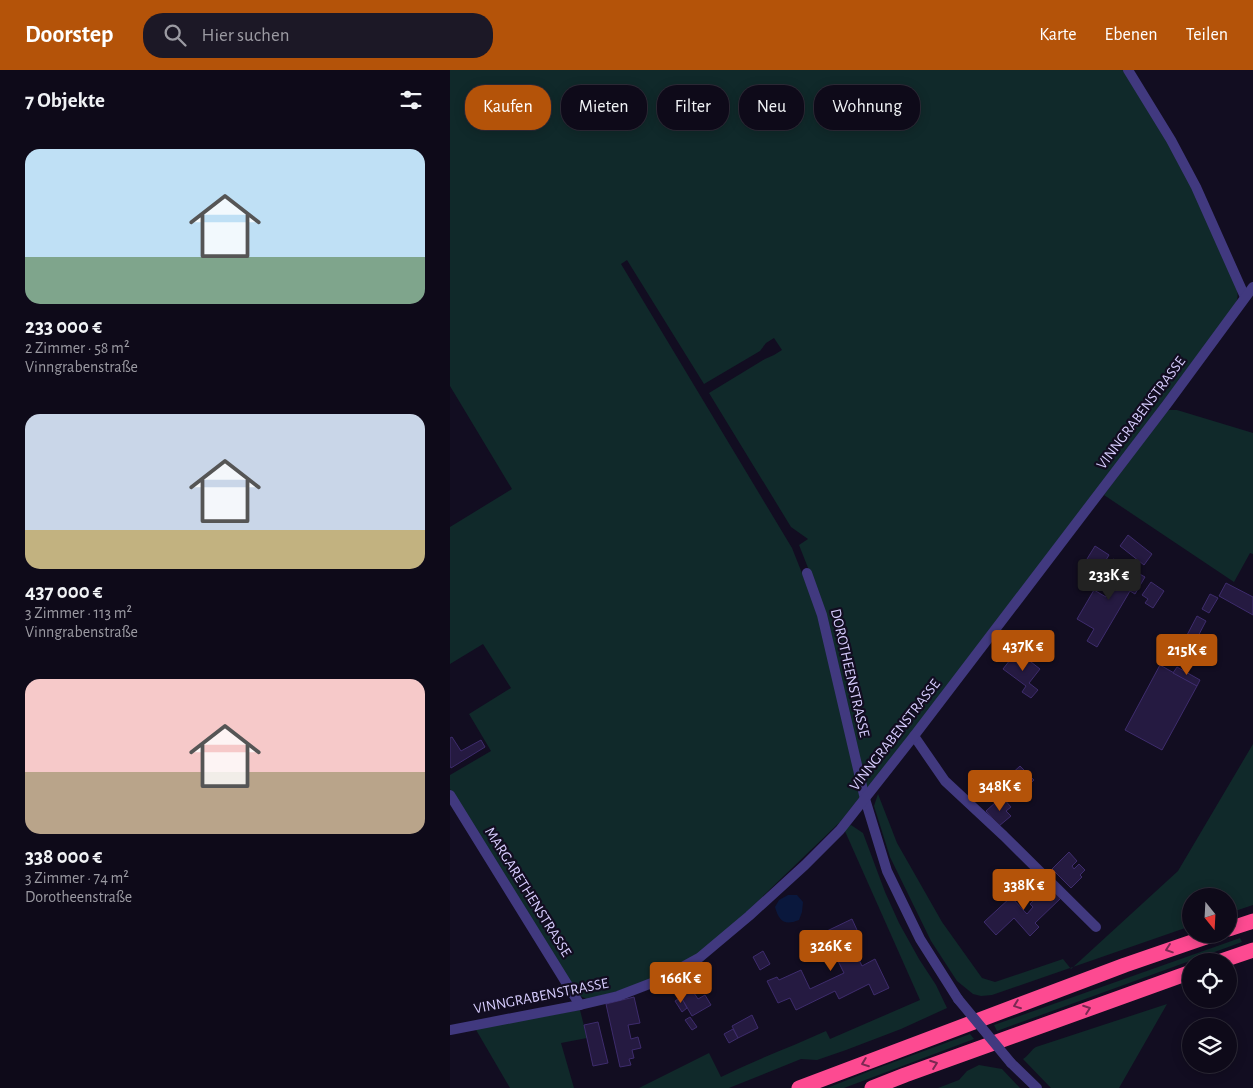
<!DOCTYPE html>
<html lang="de">
<head>
<meta charset="utf-8">
<style>
  :root { --surface:#0e0a19; --page:#1c1826; --text:#f1f3f6; --muted:#9b9aa2; --line:#2e2b38; --accent:#b45309 }
  body { margin:0; font-family:"Alegreya Sans",sans-serif; background:var(--page); color:var(--text); height:100vh; display:flex; flex-direction:column; font-size:19px; white-space:nowrap }
  * { box-sizing:border-box; margin:0 }
  p { font-size:16px; color:var(--muted) }
  .icon { flex:none; width:28px; height:28px; fill:none; stroke:currentColor; stroke-width:2; stroke-linecap:round; stroke-linejoin:round }
  .map { position:relative; flex:1; overflow:hidden }
  .details { display:flex; flex-direction:column; background:var(--surface); width:450px }
  .details>* { flex:none }
  .hud { position:absolute; left:15px; top:15px; width:475px; height:45px; display:flex; gap:10px }
  .needle { width:32px; rotate:162deg }
  .controls { position:absolute; left:732px; top:818px; display:grid; gap:10px }
  .controls a { display:grid; place-items:center; width:55px; height:55px; border-radius:50%; background:var(--surface); box-shadow:0 2px 12px #0003,0 0 0 1px var(--line); font-size:25px }
  .price { position:absolute; translate:-50% -42px; padding:0 11px; border-radius:5px; background:var(--accent); color:#fff; font-size:16px; line-height:32px; filter:drop-shadow(0 1px 2px #0008) }
  .price::after { content:''; position:absolute; left:50%; top:30px; width:15px; height:11px; margin-left:-8px; background:inherit; clip-path:polygon(0 0,100% 0,50% 100%) }
  .price.current { background:#222; color:#fff }
  ul { padding:0; list-style:none }
  li { display:grid; align-content:center; gap:10px; height:265px; padding:0 25px }
  li span { display:grid; place-items:center; height:155px; border-radius:15px; color:#555 }
  li>.icon { margin-inline-start:auto }
  span .icon { width:90px; height:90px; fill:#fffc; stroke-width:1 }
  li b { font-size:21px }
  h2 { display:flex; justify-content:space-between; align-items:center; height:60px; padding:0 25px; font-size:21px }
  .tag { padding:0 18px; border-radius:20px; background:var(--surface); box-shadow:0 2px 12px #0003,0 0 0 1px var(--line); font-size:18px; line-height:45px }
  .tag.current { background:var(--accent); color:#fff }
  header { display:flex; align-items:center; gap:30px; box-sizing:border-box; height:70px; padding:0 25px; background:var(--accent); color:#fff }
  header strong { font-size:24px }
  nav { display:flex; gap:28px; margin-inline-start:auto; font-size:18px }
  .search { width:350px; height:45px; background:var(--page); display:flex; align-items:center; gap:12px; box-sizing:border-box; padding:0 18px; border-radius:20px; color:var(--muted); font-size:19px }
  main { display:flex; flex:1; min-height:0 }
  .map>svg:first-child { display:block }
</style>
</head>
<body>
<header>
<strong>Doorstep</strong>
<div class="search"><svg class="icon" aria-label="search" viewBox="0 0 24 24"><circle cx="10" cy="10" r="6"/><path d="M15 15l6 6"/></svg>Hier suchen</div>
<nav><a>Karte</a><a>Ebenen</a><a>Teilen</a></nav>
</header>
<main>
<section class="details">
<h2>7 Objekte<svg class="icon" aria-label="filters" viewBox="0 0 24 24"><path d="M4 7h16M4 17h16"/><circle cx="9" cy="7" r="2"/><circle cx="15" cy="17" r="2"/></svg></h2>
<ul>
<li><span style="background:linear-gradient(#bfe0f5 70%,#7fa58c 0)"><svg class="icon" aria-label="home" viewBox="0 0 24 24"><path d="M3 11l9-7 9 7M6 9v11h12V9"/></svg></span><div><b>233 000 €</b><p>2 Zimmer · 58 m²</p><p>Vinngrabenstraße</p></div></li>
<li><span style="background:linear-gradient(#c9d6e8 75%,#c2b280 0)"><svg class="icon" aria-label="home" viewBox="0 0 24 24"><path d="M3 11l9-7 9 7M6 9v11h12V9"/></svg></span><div><b>437 000 €</b><p>3 Zimmer · 113 m²</p><p>Vinngrabenstraße</p></div></li>
<li><span style="background:linear-gradient(#f6c9c9 60%,#b9a48a 0)"><svg class="icon" aria-label="home" viewBox="0 0 24 24"><path d="M3 11l9-7 9 7M6 9v11h12V9"/></svg></span><div><b>338 000 €</b><p>3 Zimmer · 74 m²</p><p>Dorotheenstraße</p></div></li>
</ul>
</section>
<div class="map">
<svg width="803" height="1018" viewBox="0 0 803 1018">
  <rect width="100%" height="100%" fill="#120d21"/>
  <g fill="#10292a">
    <path d="M0,0h675l45,75 26,50 41,93c2,13 -1,16 -9,26l-249,334 -112,140 -51,-200 -17,-43 9,-6 -17,-12 -82,-134 56,-34 9,-4 8,-5 -8,-12 -8,5 -6,8 -56,33 -77,-124 -6,4 171,284 27,68 40,174v8l-19,24 -107,103 -35,29 -43,24 -40,14 -28,7 -9,-4 -4,-4 -124,-202v-14l41,-24 -22,-37 42,-26 -28,-44 -33,20v-137l62,-38 -62,-103z"/>
    <path d="M719,340h8l76,23v121l-3,-1 -16,29 -130,-87 59,-80z"/>
    <path d="M803,674v161l-24,8v-17h-38v30l-199,69 -11,1 -8,-2 -16,-13 -26,-40 -41,-84 -16,-51 4,-12 19,49 45,79 40,56 13,4 68,-23 8,10 107,-98z"/>
    <path d="M401,755l12,8 22,59 14,31 20,36 17,26 11,23 -46,21 -55,21 -29,10 -16,-1 -72,29h-90l70,-35 12,24c34,-17 70,-30 105,-46l4,8 90,-39 -76,-171z"/>
    <path d="M790,868l2,4 -245,89 -3,-6z"/>
    <path d="M717,934l-48,84h-68l-28,-29c5,-3 9,-10 13,-12z"/>
    <path d="M130,940l7,28 -26,5 13,45h-64l-35,-60z"/>
    <path d="M520,964l4,5 -130,49h-17l48,-19z"/>
    <path d="M529,995l23,4 18,19h-82l21,-8 8,-9z"/>
  </g>
  <path fill="#0a183d" d="M338,825h9l6,7 -1,10 -3,8c-15,6 -20,1 -24,-13l4,-7z"/>
  <g fill="#251a41" stroke="#3e2c6d">
    <path d="M678,465l24,19 -8,11 -24,-19z"/>
    <path d="M645,476l14,9 -16,26 -14,-9z"/>
    <path d="M663,489l32,18 -10,17 -5,-3 -33,56 -10,-6 7,-12 -17,-10 17,-29 12,7 11,-18 -12,-7z"/>
    <path d="M701,512l13,9 -11,17 -8,-5 3,-4 -6,-4z"/>
    <path d="M776,513l27,14v18l-34,-19z"/>
    <path d="M760,524l8,4 -9,15 -7,-4z"/>
    <path d="M747,546l9,5 -11,21 -9,-5z"/>
    <path d="M567,581l23,18 -11,14 9,7 -7,8 -9,-6 4,-6 -23,-17z"/>
    <path d="M710,595l37,21 -35,64 -37,-20z"/>
    <path d="M727,597l23,13 -3,6 -24,-13z"/>
    <path d="M2,667l9,14 20,-11 4,7 -34,21 -1,-2v-28z"/>
    <path d="M570,696l14,14 -12,12 -14,-15z"/>
    <path d="M553,728l8,9 -5,4 5,5 -12,10 -13,-15 11,-10 1,1z"/>
    <path d="M619,782l8,9 -5,5 2,3 5,-5 6,6 -5,5 2,2 -11,11 -19,-19z"/>
    <path d="M561,802l8,9 -13,12 -8,-8z"/>
    <path d="M599,815l12,13 -26,25 4,4 -9,9 -16,-18 -18,17 -12,-13 27,-25 16,17 6,-7 -3,-3 3,-3 -7,-8 7,-7 7,7z"/>
    <path d="M402,849l5,11 -10,5 15,31 13,-7 14,29 -15,7 -5,-11 -30,15 -4,-8 -39,19 -6,-12 -12,5 -11,-22 10,-4 2,3 22,-10 9,19 34,-16 -15,-30 -20,10 -5,-11z"/>
    <path d="M313,881l7,13 -10,6 -7,-13z"/>
    <path d="M242,920l6,9 7,-4 6,10 -19,11 -11,-19z"/>
    <path d="M184,927l6,26 -12,2 3,14 7,-2 3,11 -9,2 2,8 -5,1 2,6 -11,2 -14,-63z"/>
    <path d="M231,927l6,11 -5,4 -7,-11z"/>
    <path d="M302,945l6,13 -20,10 -6,-12z"/>
    <path d="M240,947l7,10 -5,3 -7,-10z"/>
    <path d="M148,952l10,41 -15,3 -9,-41z"/>
    <path d="M283,959l5,9 -9,5 -5,-9z"/>
  </g>
  <g fill="none" stroke-linecap="round" stroke-linejoin="round">
    <g stroke="#41397f" stroke-width="10">
      <path d="M678,0l43,70 25,47 49,110"/>
      <path d="M357,503l15,42 43,184 22,72 33,68 38,60"/>
      <path d="M464,666l31,45 59,55 92,91"/>
      <path d="M0,725l130,210"/>
      <path d="M0,960l130,-25 38,-9 39,-15 42,-23 50,-42 56,-51 35,-35 74,-94 253,-332 86,-117"/>
      <path d="M561,993l26,25"/>
    </g>
    <g stroke="#fd4a91" stroke-width="15">
      <path d="M779,859l24,-8"/>
      <path d="M771,891l32,-11"/>
      <path d="M349,1018l326,-123 90,-31"/>
      <path d="M422,1018l33,-13 286,-103"/>
    </g>
    <path stroke="#41397f" stroke-width="10" d="M508,929l53,64"/>
  </g>
  <defs><path id="oneway-chevron" d="M-2-3.5L2.5 0L-2 3.5" fill="none" stroke-width="1.6" stroke-linecap="round" stroke-linejoin="round" transform="scale(1.25)"/></defs>
  <g stroke="#7c2853">
    <use href="#oneway-chevron" transform="translate(719 879) rotate(161)"/>
    <use href="#oneway-chevron" transform="translate(567 935) rotate(159)"/>
    <use href="#oneway-chevron" transform="translate(637 939) rotate(-20)"/>
    <use href="#oneway-chevron" transform="translate(415 993) rotate(159)"/>
    <use href="#oneway-chevron" transform="translate(484 994) rotate(-20)"/>
  </g>
  <g text-anchor="middle" dominant-baseline="central" stroke-width="4.5" stroke-linejoin="round" paint-order="stroke">
    <g font-size="15" fill="#d7cdfe" stroke="#120d21">
      <text transform="translate(691 343) rotate(-53)">VINNGRABENSTRASSE</text>
      <text transform="translate(400 603) rotate(77)">DOROTHEENSTRASSE</text>
      <text transform="translate(445 665) rotate(-52)">VINNGRABENSTRASSE</text>
      <text transform="translate(78 822) rotate(58)">MARGARETHENSTRASSE</text>
      <text transform="translate(91 926) rotate(-11)">VINNGRABENSTRASSE</text>
    </g>
  </g>
</svg>
<div class="controls">
<a><svg class="needle" viewBox="-14 -14 28 28"><path d="M0-13l5 13h-10z" fill="#e53935"/><path d="M0 13l5-13h-10z" fill="#9b9aa2"/></svg></a>
<a><svg class="icon" aria-label="locate" viewBox="0 0 24 24"><circle cx="12" cy="12" r="6"/><path d="M12 2v4M12 18v4M2 12h4M18 12h4"/></svg></a>
<a><svg class="icon" aria-label="layers" viewBox="0 0 24 24"><path d="M12 4l9 5-9 5-9-5zM3 14l9 5 9-5"/></svg></a>
</div>
<b class="price current" style="left:659px;top:531px">233K €</b>
<b class="price" style="left:573px;top:602px">437K €</b>
<b class="price" style="left:737px;top:606px">215K €</b>
<b class="price" style="left:550px;top:742px">348K €</b>
<b class="price" style="left:574px;top:841px">338K €</b>
<b class="price" style="left:381px;top:902px">326K €</b>
<b class="price" style="left:231px;top:934px">166K €</b>
<div class="hud">
<a class="tag current">Kaufen</a>
<a class="tag">Mieten</a>
<a class="tag">Filter</a>
<a class="tag">Neu</a>
<a class="tag">Wohnung</a>
</div>
</div>
</main>
</body>
</html>
